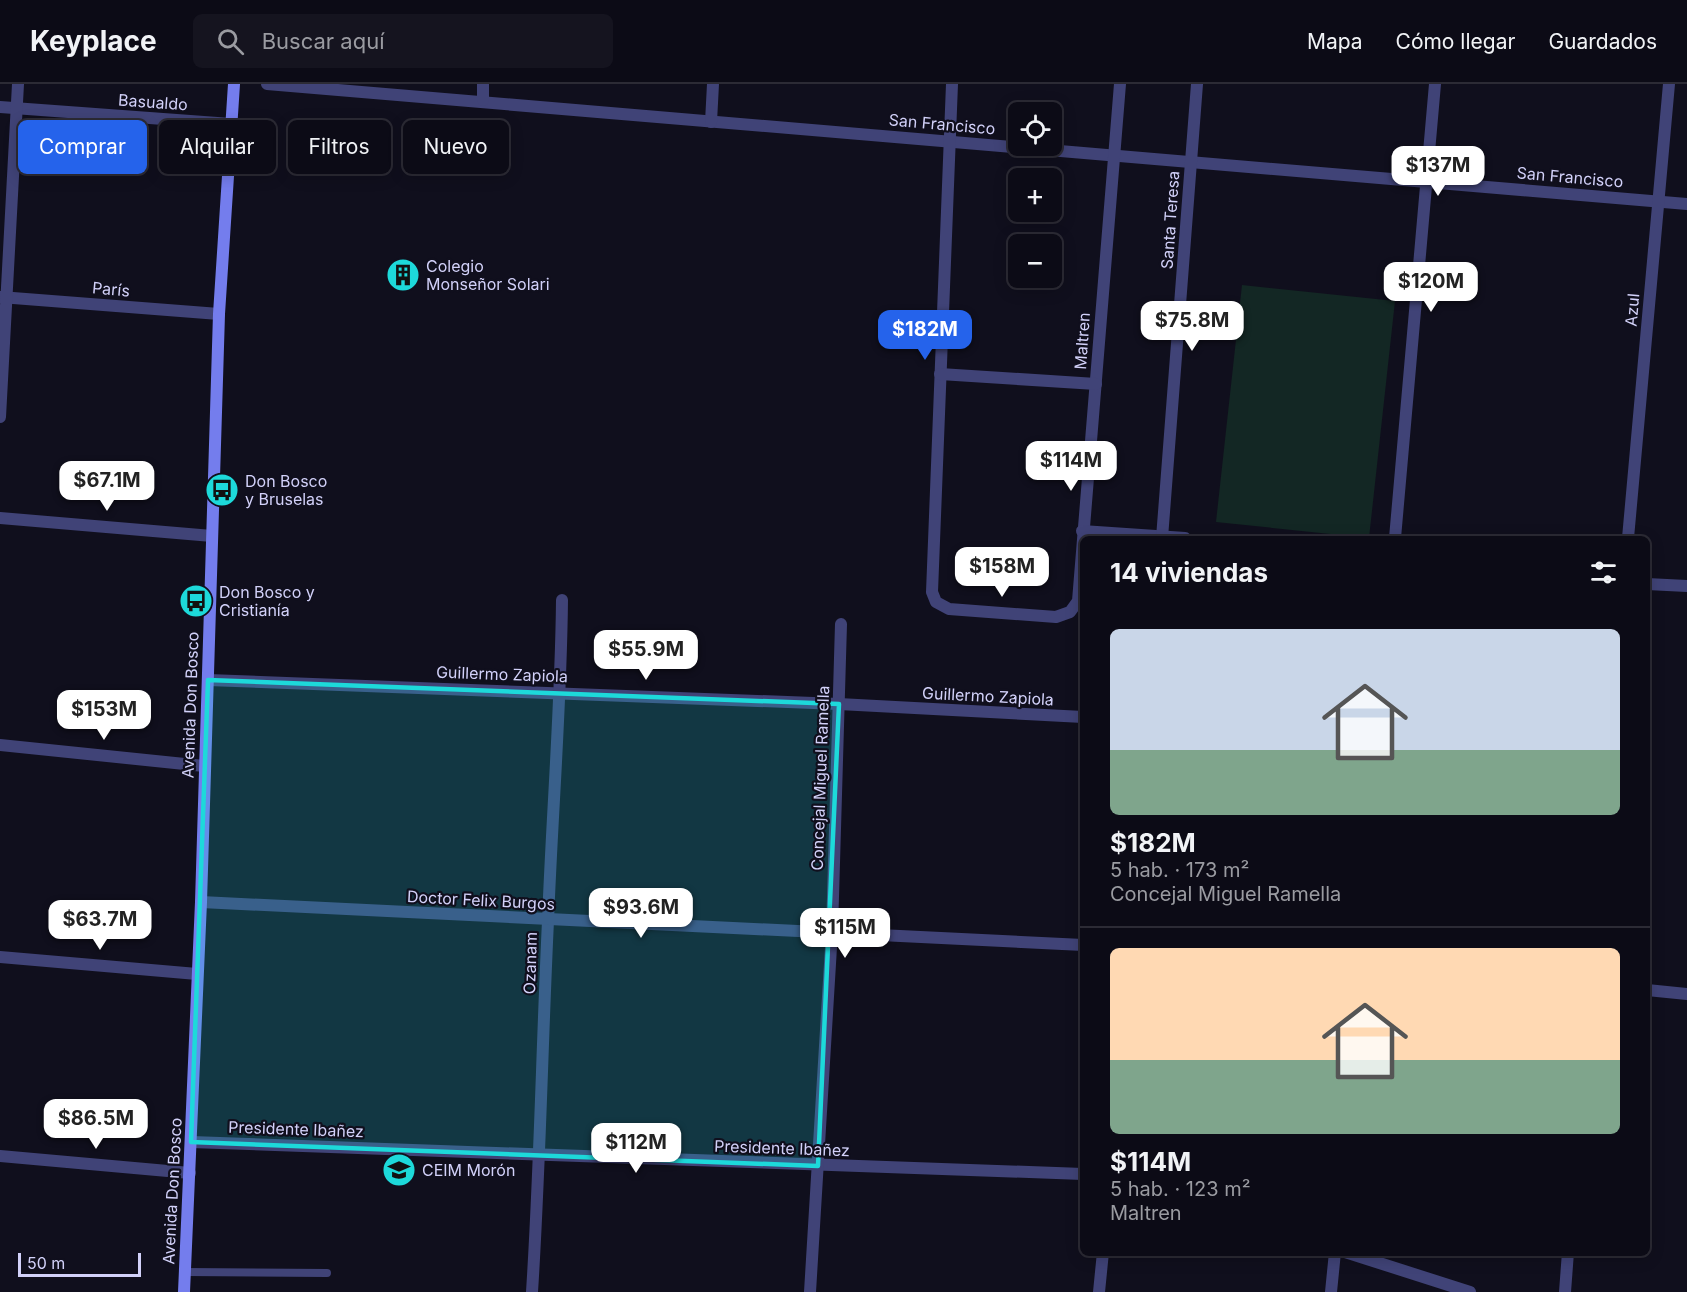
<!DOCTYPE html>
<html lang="es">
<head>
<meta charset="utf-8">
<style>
  :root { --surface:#0c0b16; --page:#15141f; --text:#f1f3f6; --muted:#9a9ba1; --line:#2c2b35; --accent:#2563eb }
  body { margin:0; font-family:Inter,sans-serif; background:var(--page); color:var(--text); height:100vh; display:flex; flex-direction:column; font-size:22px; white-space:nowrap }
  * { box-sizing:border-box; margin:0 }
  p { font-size:20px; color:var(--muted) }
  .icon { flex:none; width:33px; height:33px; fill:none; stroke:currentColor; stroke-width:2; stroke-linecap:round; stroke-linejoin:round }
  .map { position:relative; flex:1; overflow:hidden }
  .panel { position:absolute; left:1080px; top:452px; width:570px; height:720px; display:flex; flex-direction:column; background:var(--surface); border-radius:9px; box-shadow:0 3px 15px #0003,0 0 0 2px var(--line) }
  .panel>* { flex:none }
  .hud { position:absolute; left:18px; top:36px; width:570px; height:54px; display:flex; gap:12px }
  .fabs { position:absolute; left:1008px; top:18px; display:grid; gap:12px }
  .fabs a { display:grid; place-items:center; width:54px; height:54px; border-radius:9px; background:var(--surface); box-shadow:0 3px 15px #0003,0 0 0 2px var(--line); font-size:30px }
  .scale { position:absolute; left:18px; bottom:15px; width:123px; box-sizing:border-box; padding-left:6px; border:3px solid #d2d1f9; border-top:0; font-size:16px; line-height:21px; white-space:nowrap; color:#d2d1f9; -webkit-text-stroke:4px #100f1d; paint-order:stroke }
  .price { position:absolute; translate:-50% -51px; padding:0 14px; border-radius:12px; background:#fff; color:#222; font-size:20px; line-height:39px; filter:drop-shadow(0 2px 3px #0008) }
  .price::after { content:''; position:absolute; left:50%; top:36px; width:18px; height:14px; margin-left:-9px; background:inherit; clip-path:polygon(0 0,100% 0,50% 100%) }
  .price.on { background:var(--accent); color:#fff }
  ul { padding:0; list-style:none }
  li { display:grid; align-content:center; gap:12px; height:318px; padding:0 30px }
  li+li { border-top:2px solid var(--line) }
  li span { display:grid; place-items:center; height:186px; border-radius:9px; color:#555 }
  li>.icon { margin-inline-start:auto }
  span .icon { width:108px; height:108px; fill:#fffc; stroke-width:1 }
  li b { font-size:26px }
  h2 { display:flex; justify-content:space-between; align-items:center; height:72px; padding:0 30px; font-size:26px }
  .pill { padding:0 21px; border-radius:9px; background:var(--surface); box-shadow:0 3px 15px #0003,0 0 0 2px var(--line); font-size:21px; line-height:54px }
  .pill.on { background:var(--accent); color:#fff }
  header { display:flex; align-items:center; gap:36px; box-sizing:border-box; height:84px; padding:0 30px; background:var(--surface); border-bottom:2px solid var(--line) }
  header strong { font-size:28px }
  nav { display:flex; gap:33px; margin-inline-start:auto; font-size:21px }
  .search { width:420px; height:54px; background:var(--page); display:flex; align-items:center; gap:15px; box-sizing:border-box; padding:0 21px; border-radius:9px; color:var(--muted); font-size:22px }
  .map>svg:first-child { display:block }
</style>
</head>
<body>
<header>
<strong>Keyplace</strong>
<div class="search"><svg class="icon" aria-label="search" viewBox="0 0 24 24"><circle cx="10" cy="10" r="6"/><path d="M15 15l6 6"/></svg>Buscar aquí</div>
<nav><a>Mapa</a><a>Cómo llegar</a><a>Guardados</a></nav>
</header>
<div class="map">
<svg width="1687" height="1208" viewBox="0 0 1687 1208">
  <rect width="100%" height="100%" fill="#100f1d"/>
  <path fill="#132724" d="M1242,201l153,16 -26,237 -153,-16z"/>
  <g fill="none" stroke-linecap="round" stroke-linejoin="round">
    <path stroke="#404377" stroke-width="8" d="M185,1188l142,1"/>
    <g stroke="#404377" stroke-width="12">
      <path d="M267,0l1420,120"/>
      <path d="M952,0l-20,508 4,10 13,7 107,8 14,-5 8,-11 42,-517"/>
      <path d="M483,16v-16"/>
      <path d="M0,23l231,17"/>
      <path d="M711,38l2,-38"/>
      <path d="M0,213l219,17"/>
      <path d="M940,290l156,10"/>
      <path d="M0,333l18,-333"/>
      <path d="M0,434l212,18"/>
      <path d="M1082,447l103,7"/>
      <path d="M1162,454l35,-454"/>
      <path d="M1395,454l40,-454"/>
      <path d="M1628,454l41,-454"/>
      <path d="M1647,500l40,2"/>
      <path d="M208,596l631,24 244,13"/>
      <path d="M0,661l204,21"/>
      <path d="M0,873l197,17"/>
      <path d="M191,1058l892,32"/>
      <path d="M0,1072l190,17"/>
      <path d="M1345,1168l125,40"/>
      <path d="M532,1208c8,-124 10,-247 16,-371 4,-107 13,-214 14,-321"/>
      <path d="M810,1208l22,-361 9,-307"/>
      <path d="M1099,1208l4,-40"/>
      <path d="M1331,1208l4,-40"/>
      <path d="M1565,1208l3,-40"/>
    </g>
    <g stroke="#404377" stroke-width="12">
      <path d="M201,818l882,43"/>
      <path d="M1647,906l40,4"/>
    </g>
    <path stroke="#747ded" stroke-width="12" d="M184,1208l17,-390 18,-588 15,-230"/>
  </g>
  <path fill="#1dd9da" fill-opacity="0.2" stroke="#1dd9da" stroke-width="4.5" stroke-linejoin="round" d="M208,596l631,24 -21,462 -627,-24z"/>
  <defs>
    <symbol id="building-disc" viewBox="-11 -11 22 22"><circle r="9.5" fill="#1dd9da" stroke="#100f1d"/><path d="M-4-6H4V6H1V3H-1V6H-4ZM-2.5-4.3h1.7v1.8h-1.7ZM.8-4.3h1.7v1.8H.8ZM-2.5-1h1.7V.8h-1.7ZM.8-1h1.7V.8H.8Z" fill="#111"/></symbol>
    <symbol id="bus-disc" viewBox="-11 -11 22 22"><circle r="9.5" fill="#1dd9da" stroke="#100f1d"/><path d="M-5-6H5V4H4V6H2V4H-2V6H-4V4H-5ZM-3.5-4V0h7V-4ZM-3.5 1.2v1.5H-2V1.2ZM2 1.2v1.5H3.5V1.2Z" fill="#111"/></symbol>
    <symbol id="school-disc" viewBox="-11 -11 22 22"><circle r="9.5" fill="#1dd9da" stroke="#100f1d"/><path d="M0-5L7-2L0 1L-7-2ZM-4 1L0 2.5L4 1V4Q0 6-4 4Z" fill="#111"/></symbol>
  </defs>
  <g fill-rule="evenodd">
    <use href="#building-disc" x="384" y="172" width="38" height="38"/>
    <use href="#bus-disc" x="203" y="387" width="38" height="38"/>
    <use href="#bus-disc" x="177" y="498" width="38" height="38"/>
    <use href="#school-disc" x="380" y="1067" width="38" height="38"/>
  </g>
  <g text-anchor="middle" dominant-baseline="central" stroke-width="4.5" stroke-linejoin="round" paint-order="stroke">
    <g font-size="16" fill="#d2d1f9" stroke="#100f1d">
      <text transform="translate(153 18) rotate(4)">Basualdo</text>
      <text transform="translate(942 40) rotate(5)">San Francisco</text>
      <text transform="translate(1570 93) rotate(5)">San Francisco</text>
      <text transform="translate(1170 136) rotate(-86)">Santa Teresa</text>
      <text transform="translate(111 205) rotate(5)">París</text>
      <text transform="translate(1632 226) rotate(-85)">Azul</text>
      <text transform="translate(1082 257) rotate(-86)">Maltren</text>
      <text transform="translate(502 590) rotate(2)">Guillermo Zapiola</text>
      <text transform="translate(988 612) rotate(3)">Guillermo Zapiola</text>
      <text transform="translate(190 621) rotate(-88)">Avenida Don Bosco</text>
      <text transform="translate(820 694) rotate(-88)">Concejal Miguel Ramella</text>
      <text transform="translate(481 816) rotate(3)">Doctor Felix Burgos</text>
      <text transform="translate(530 879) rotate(-88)">Ozanam</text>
      <text transform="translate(296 1045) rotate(2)">Presidente Ibañez</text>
      <text transform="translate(782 1064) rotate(2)">Presidente Ibañez</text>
      <text transform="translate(172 1107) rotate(-87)">Avenida Don Bosco</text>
    </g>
    <g font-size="16" fill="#d2d1f9" stroke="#100f1d" text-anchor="start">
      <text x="426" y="182">Colegio<tspan x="426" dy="18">Monseñor Solari</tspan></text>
      <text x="245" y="397">Don Bosco<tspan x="245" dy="18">y Bruselas</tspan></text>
      <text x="219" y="508">Don Bosco y<tspan x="219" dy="18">Cristianía</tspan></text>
      <text x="422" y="1086">CEIM Morón</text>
    </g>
  </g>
</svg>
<div class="fabs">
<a><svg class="icon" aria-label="locate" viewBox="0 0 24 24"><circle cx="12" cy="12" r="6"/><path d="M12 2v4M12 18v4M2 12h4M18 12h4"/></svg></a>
<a>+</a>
<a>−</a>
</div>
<div class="scale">50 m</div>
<b class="price" style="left:1438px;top:113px">$137M</b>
<b class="price" style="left:1431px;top:229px">$120M</b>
<b class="price" style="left:1192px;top:268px">$75.8M</b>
<b class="price on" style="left:925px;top:277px">$182M</b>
<b class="price" style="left:1071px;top:408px">$114M</b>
<b class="price" style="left:107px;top:428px">$67.1M</b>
<b class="price" style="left:1002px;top:514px">$158M</b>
<b class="price" style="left:646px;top:597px">$55.9M</b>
<b class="price" style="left:104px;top:657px">$153M</b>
<b class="price" style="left:641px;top:855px">$93.6M</b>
<b class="price" style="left:100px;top:867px">$63.7M</b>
<b class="price" style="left:845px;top:875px">$115M</b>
<b class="price" style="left:96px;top:1066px">$86.5M</b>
<b class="price" style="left:636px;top:1090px">$112M</b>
<div class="hud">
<a class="pill on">Comprar</a>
<a class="pill">Alquilar</a>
<a class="pill">Filtros</a>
<a class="pill">Nuevo</a>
</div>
<section class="panel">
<h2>14 viviendas<svg class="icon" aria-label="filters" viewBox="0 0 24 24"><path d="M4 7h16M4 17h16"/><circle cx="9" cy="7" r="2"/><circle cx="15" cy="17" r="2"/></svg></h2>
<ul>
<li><span style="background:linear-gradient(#c9d6e8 65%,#7fa58c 0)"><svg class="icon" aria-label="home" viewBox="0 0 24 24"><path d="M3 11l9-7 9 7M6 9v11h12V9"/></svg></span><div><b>$182M</b><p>5 hab. · 173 m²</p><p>Concejal Miguel Ramella</p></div></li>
<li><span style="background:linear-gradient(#ffd9b3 60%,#7fa58c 0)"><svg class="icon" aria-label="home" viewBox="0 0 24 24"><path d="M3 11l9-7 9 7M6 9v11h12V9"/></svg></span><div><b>$114M</b><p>5 hab. · 123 m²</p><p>Maltren</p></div></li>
</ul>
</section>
</div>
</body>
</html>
